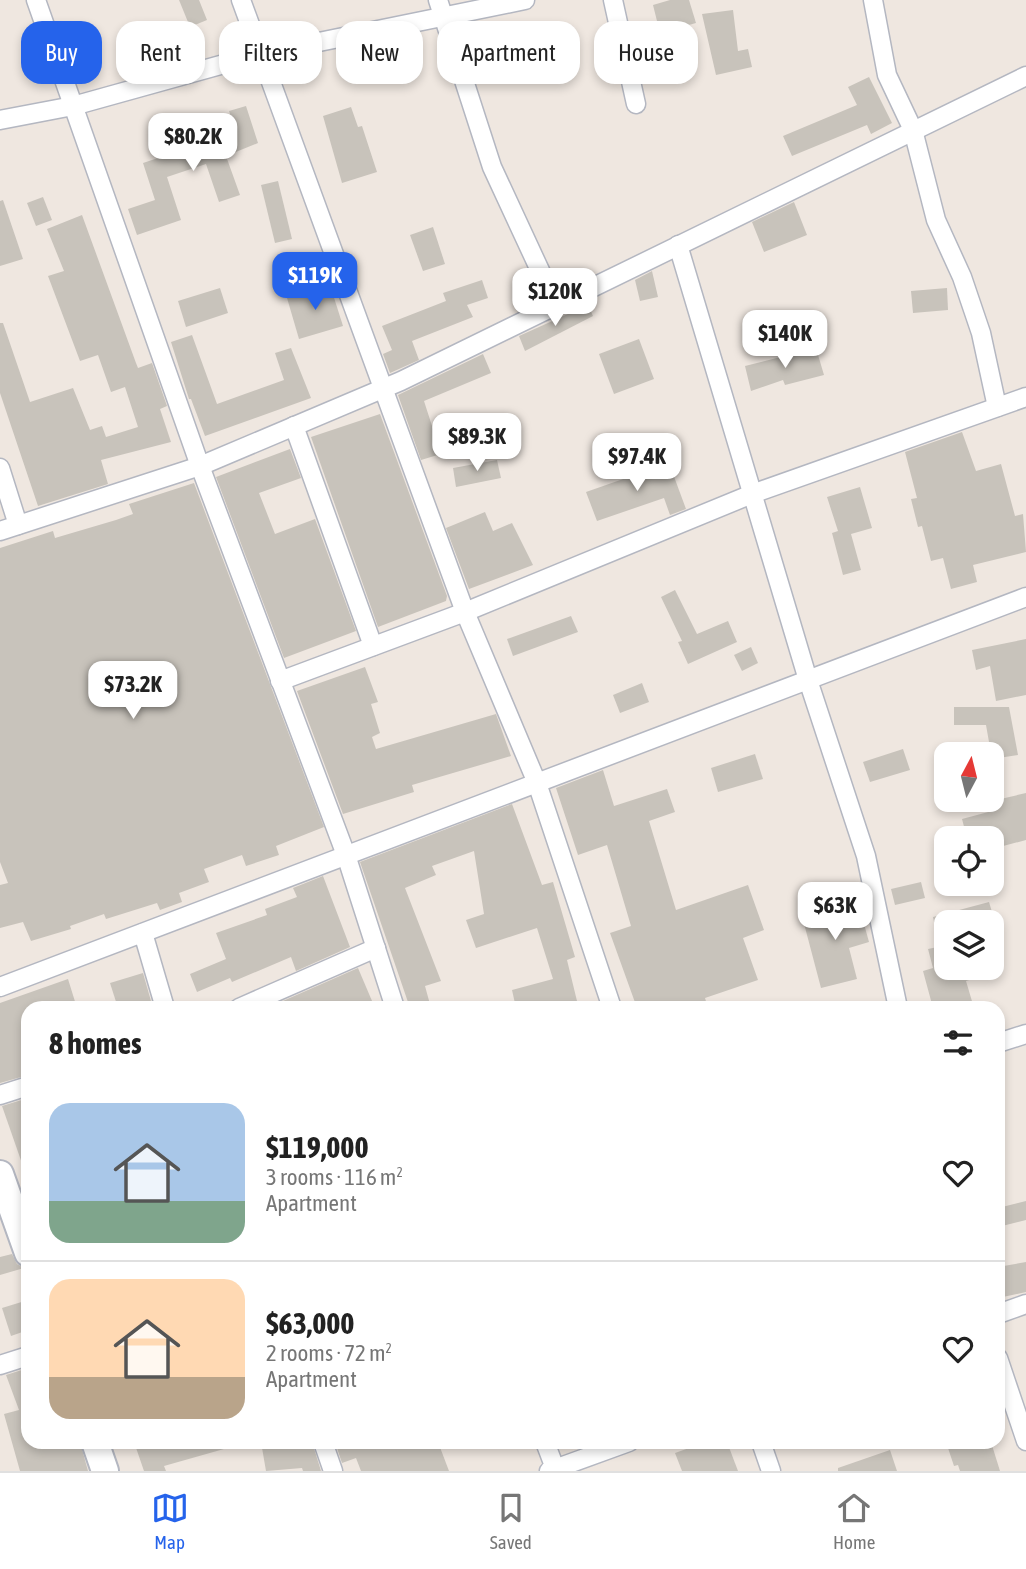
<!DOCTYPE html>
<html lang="en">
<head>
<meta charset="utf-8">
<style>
  :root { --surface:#fff; --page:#f6f6f6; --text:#222; --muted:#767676; --line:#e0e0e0; --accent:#2563eb }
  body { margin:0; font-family:"Asap Condensed",sans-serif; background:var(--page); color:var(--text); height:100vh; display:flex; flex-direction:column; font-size:26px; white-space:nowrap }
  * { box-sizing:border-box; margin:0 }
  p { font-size:23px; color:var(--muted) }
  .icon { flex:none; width:38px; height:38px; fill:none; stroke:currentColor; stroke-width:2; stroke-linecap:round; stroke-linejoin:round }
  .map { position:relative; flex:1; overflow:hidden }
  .drawer { position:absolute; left:21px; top:1001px; width:984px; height:448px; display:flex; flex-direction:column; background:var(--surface); border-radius:21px; box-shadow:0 4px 10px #0003 }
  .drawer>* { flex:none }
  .guide { position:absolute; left:21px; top:21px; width:985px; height:63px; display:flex; gap:14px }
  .needle { width:46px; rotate:7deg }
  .buttons { position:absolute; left:934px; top:742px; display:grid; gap:14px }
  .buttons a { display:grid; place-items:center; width:70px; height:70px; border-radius:14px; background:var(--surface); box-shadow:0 4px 10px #0003; font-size:35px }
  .price { position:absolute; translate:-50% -60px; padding:0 16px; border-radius:14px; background:#fff; color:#222; font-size:23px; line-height:46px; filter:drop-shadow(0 2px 4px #0008) }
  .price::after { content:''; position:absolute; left:50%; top:42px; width:21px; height:16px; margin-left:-10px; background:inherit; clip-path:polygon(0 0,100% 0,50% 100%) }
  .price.current { background:var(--accent); color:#fff }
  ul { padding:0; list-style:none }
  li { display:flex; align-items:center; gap:21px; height:175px; padding:0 28px }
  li+li { border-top:2px solid var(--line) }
  li span { display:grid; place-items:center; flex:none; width:196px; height:140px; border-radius:21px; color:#555 }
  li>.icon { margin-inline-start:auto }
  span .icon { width:84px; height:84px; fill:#fffc; stroke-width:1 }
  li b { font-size:30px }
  h2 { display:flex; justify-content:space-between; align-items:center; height:84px; padding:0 28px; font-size:30px }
  .tag { padding:0 24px; border-radius:21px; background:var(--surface); box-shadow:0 4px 10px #0003; font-size:24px; line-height:63px }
  .tag.current { background:var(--accent); color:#fff }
  .tabs { display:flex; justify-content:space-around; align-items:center; height:98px; border-top:2px solid var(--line); background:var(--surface); font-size:19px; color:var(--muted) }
  .tabs a { display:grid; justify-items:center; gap:4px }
  .tabs .current { color:var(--accent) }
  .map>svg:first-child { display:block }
</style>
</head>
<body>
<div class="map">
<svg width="1026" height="1471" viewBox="0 0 1026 1471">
  <rect width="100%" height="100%" fill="#efe7e0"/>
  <g fill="#c8c3bb">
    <path d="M179,0h20l8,20 -17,7z"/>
    <path d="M670,0h19l7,23 -36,10 -7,-28z"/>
    <path d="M733,10l5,41 10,-2 4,18 -36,8 -14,-61z"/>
    <path d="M869,77l23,46 -21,11 -4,-9 -75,31 -9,-20 74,-31 -9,-18z"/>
    <path d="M246,106l12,37 -32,13 14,39 -21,7 -13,-38 -39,13 14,43 -44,15 -9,-26 27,-9 -12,-37 93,-31 -7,-21z"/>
    <path d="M351,107l7,20 4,-1 15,46 -35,11 -19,-67z"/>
    <path d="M278,181l14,58 -17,4 -14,-58z"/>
    <path d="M43,197l9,23 -16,6 -9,-23z"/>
    <path d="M3,200l20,59 -23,7v-65z"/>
    <path d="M794,202l13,33 -43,17 -12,-30z"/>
    <path d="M82,215l54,148 2,5 14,-5 15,43 -7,3 11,33 -70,18 7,24 -70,22 -38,-113v-70h3l27,79 43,-14 17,42 12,-4 4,11 32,-10 -13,-40 -14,5 -13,-37 -18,6 -32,-85 16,-5 -17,-42z"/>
    <path d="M433,227l12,37 -22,7 -13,-36z"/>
    <path d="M652,271l6,26 -18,4 -5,-21z"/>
    <path d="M482,280l6,18 -21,7 6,12 -61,24 7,19 -29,13 -7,-19 9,-4 -10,-24 64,-25 -3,-8z"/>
    <path d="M330,285l13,41 -44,13 -12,-41z"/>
    <path d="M220,288l8,25 -42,14 -8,-26z"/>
    <path d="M947,288l1,22 -35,3 -2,-22z"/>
    <path d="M588,305l5,11 -68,35 -6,-15z"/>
    <path d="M192,335l25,69 67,-24 -9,-27 16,-5 20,50 -106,38 -14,-37h-2l-18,-57z"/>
    <path d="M639,339l15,40 -40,15 -15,-40z"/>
    <path d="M816,348l8,27 -39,10 -2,-5 -32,11 -6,-25z"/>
    <path d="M483,354l8,19 -67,28 17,53 -20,6 -23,-65z"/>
    <path d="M380,414l67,182 -1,5 -68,26 -67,-190z"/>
    <path d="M962,432l14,39 25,-7 14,52 8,-2 3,38 -53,13 4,17 -26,7 -8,-31 -12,3 -9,-35 -4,1 -7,-28 6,-1 -12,-46z"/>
    <path d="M290,449l11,29 -42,15 16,41 40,-15 41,112 -72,27 -68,-181z"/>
    <path d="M497,460l4,18 -45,9 -3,-19z"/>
    <path d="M669,463l17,46 -16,6 -6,-17 -67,23 -11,-29z"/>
    <path d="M194,483l130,344 -48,19 3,9 -33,11 -4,-11 -38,14 5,13 -30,11 3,9 -22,8 -3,-7 -51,16 -2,-5 -34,12 1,3 -40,12 -8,-19 -23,6v-43l8,-2 -8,-21v-314l53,-17 2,7 61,-18 17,-6 -4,-10z"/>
    <path d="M860,487l12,41 -21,6 10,36 -18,5 -11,-42 6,-2 -11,-34z"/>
    <path d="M485,512l8,19 19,-8 21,42 -64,24 -23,-61z"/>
    <path d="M675,590l22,44 31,-13 9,21 -49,22 -10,-22 4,-1 -21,-44z"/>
    <path d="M571,616l7,16 -65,24 -6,-17z"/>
    <path d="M1026,639v56l-30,6 -6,-35 -14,4 -4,-20z"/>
    <path d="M751,647l7,16 -16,8 -8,-16z"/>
    <path d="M365,667l13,35 -7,2 9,29 -8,4 4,12 120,-35 15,42 -99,29 2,7 -71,22 -46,-123z"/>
    <path d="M642,683l7,19 -29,11 -7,-18z"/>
    <path d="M954,707h55l9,48 -26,4 -6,-34h-32z"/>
    <path d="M903,749l7,21 -40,12 -7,-20z"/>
    <path d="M755,754l8,25 -45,13 -7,-24z"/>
    <path d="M603,770l11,36 53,-17 8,23 -26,9 27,89 72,-25 16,45 -21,8 15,42 -53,18 3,10h-71l-27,-75 21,-7 -24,-81 -29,10 -22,-67z"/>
    <path d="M1026,793v47l-34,9v-11h-25l-5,-19 30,-8v-10z"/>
    <path d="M512,804l30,81 11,-3 22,75 -8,3 10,41 -33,7h-28l-4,-18 41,-11 -16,-51 -61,20 -10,-28 18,-6 -10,-63 -42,15 4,9 -31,13 36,93 -16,5 6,22h-21l-50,-146z"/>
    <path d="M323,876l27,71 -54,24 -5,-14 -59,25 -2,-4 -33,14 -7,-18 36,-15 -10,-26 51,-18 -2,-6 32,-12 -4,-9z"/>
    <path d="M921,882l4,16 -30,7 -4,-16z"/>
    <path d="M858,902l11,40 -20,6 8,31 -36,9 -19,-72z"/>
    <path d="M989,902l6,20h-61l-1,-5z"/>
    <path d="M947,945v23h50l1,3 -32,10 8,27h-41l-10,-37 10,-3 -5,-19z"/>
    <path d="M358,968l17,40h-108z"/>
    <path d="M143,973l10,35h-35l-8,-25z"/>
    <path d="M68,979l9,29h-49v67l-28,8v-80z"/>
    <path d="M28,1098v74h-3l-23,-66z"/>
    <path d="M1026,1201v19l-28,7v-19z"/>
    <path d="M12,1254l5,10 7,4 -24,7v-18z"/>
    <path d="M1026,1262v30l-28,6v-31z"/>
    <path d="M28,1300v30l-17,6 -9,-28z"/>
    <path d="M28,1368v74h52l8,29h-68l-16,-57 15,-4 -13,-35z"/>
    <path d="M134,1442h19l2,7 21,-7h54l1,5 -67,19 2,5h-22z"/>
    <path d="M261,1442h51l9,29h-18l-1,-3 -36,3z"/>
    <path d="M335,1442h103l11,29h-88l-5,-13 -14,5z"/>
    <path d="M706,1442h21l11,29h-56l-7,-18z"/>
    <path d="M946,1442h45l9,29h-40l-2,-6 -4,1z"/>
    <path d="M890,1450l7,21h-59v-3z"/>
  </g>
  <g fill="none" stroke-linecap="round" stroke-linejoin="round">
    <defs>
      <g id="minor">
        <path d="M36,0l164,466 146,389 49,153"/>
        <path d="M241,0l224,612 72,171 75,225"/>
        <path d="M438,0l54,167 64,138"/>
        <path d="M613,0l23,104"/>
        <path d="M873,0l14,75 26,55 23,90 26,57 19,56 16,74"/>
        <path d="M0,120l73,-14 187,-52 265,-54"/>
        <path d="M678,245l130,435 58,176 32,152"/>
        <path d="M294,426l79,220"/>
        <path d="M0,468l18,57"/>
        <path d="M0,531l200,-65 201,-85 625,-305"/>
        <path d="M280,681l185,-69 287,-118 274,-97"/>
        <path d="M143,933l22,75"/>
        <path d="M0,987l1026,-390"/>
        <path d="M239,1008l137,-60"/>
        <path d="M998,1043l28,-9"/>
        <path d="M0,1095l28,-9"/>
        <path d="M998,1314l28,-10"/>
        <path d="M998,1358l28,83"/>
        <path d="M0,1365l28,-9"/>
        <path d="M323,1442l10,29"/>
        <path d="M545,1442l11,29"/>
        <path d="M761,1442l10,29"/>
        <path d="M549,1471l80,-29"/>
      </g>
      <g id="secondary">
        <path d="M0,1174l28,79"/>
        <path d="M95,1442l10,29"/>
      </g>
    </defs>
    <use href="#minor" stroke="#b4b7c1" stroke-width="21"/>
    <use href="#secondary" stroke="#b4b7c1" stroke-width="30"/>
    <use href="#minor" stroke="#fff" stroke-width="18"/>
    <use href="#secondary" stroke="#fff" stroke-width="26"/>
  </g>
</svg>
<div class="buttons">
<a><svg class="needle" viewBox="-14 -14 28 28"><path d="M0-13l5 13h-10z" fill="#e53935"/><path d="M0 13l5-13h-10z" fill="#767676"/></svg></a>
<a><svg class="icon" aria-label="locate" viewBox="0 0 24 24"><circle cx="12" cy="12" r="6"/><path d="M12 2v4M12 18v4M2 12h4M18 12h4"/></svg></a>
<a><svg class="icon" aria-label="layers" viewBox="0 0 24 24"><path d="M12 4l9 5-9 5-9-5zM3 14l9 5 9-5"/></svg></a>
</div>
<b class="price" style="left:193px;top:173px">$80.2K</b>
<b class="price current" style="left:315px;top:312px">$119K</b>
<b class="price" style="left:555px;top:328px">$120K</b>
<b class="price" style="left:785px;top:370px">$140K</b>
<b class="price" style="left:477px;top:473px">$89.3K</b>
<b class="price" style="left:637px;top:493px">$97.4K</b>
<b class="price" style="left:133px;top:721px">$73.2K</b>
<b class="price" style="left:835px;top:942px">$63K</b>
<div class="guide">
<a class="tag current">Buy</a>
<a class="tag">Rent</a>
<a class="tag">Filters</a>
<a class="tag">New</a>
<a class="tag">Apartment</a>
<a class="tag">House</a>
</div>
<section class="drawer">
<h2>8 homes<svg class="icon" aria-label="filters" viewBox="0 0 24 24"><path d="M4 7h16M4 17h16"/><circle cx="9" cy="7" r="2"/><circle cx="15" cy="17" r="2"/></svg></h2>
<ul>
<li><span style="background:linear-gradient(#a9c7e8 70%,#7fa58c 0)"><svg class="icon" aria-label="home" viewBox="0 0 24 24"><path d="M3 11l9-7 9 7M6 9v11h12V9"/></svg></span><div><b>$119,000</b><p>3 rooms · 116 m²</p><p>Apartment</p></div><svg class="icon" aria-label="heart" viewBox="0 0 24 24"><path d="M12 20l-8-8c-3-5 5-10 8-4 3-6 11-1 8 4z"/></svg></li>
<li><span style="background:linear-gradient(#ffd9b3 70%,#b9a48a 0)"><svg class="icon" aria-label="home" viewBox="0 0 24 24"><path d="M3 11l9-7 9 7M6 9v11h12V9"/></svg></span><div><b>$63,000</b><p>2 rooms · 72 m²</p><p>Apartment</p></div><svg class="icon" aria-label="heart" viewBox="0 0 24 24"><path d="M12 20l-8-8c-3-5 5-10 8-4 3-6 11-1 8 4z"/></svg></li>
</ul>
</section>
</div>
<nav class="tabs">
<a class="current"><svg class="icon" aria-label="map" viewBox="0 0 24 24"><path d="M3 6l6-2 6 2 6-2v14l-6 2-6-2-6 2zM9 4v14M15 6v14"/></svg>Map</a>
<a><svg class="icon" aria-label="saved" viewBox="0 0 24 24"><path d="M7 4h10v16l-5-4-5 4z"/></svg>Saved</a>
<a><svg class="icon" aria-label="home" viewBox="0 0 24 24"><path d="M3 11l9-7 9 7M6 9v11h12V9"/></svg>Home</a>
</nav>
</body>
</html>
